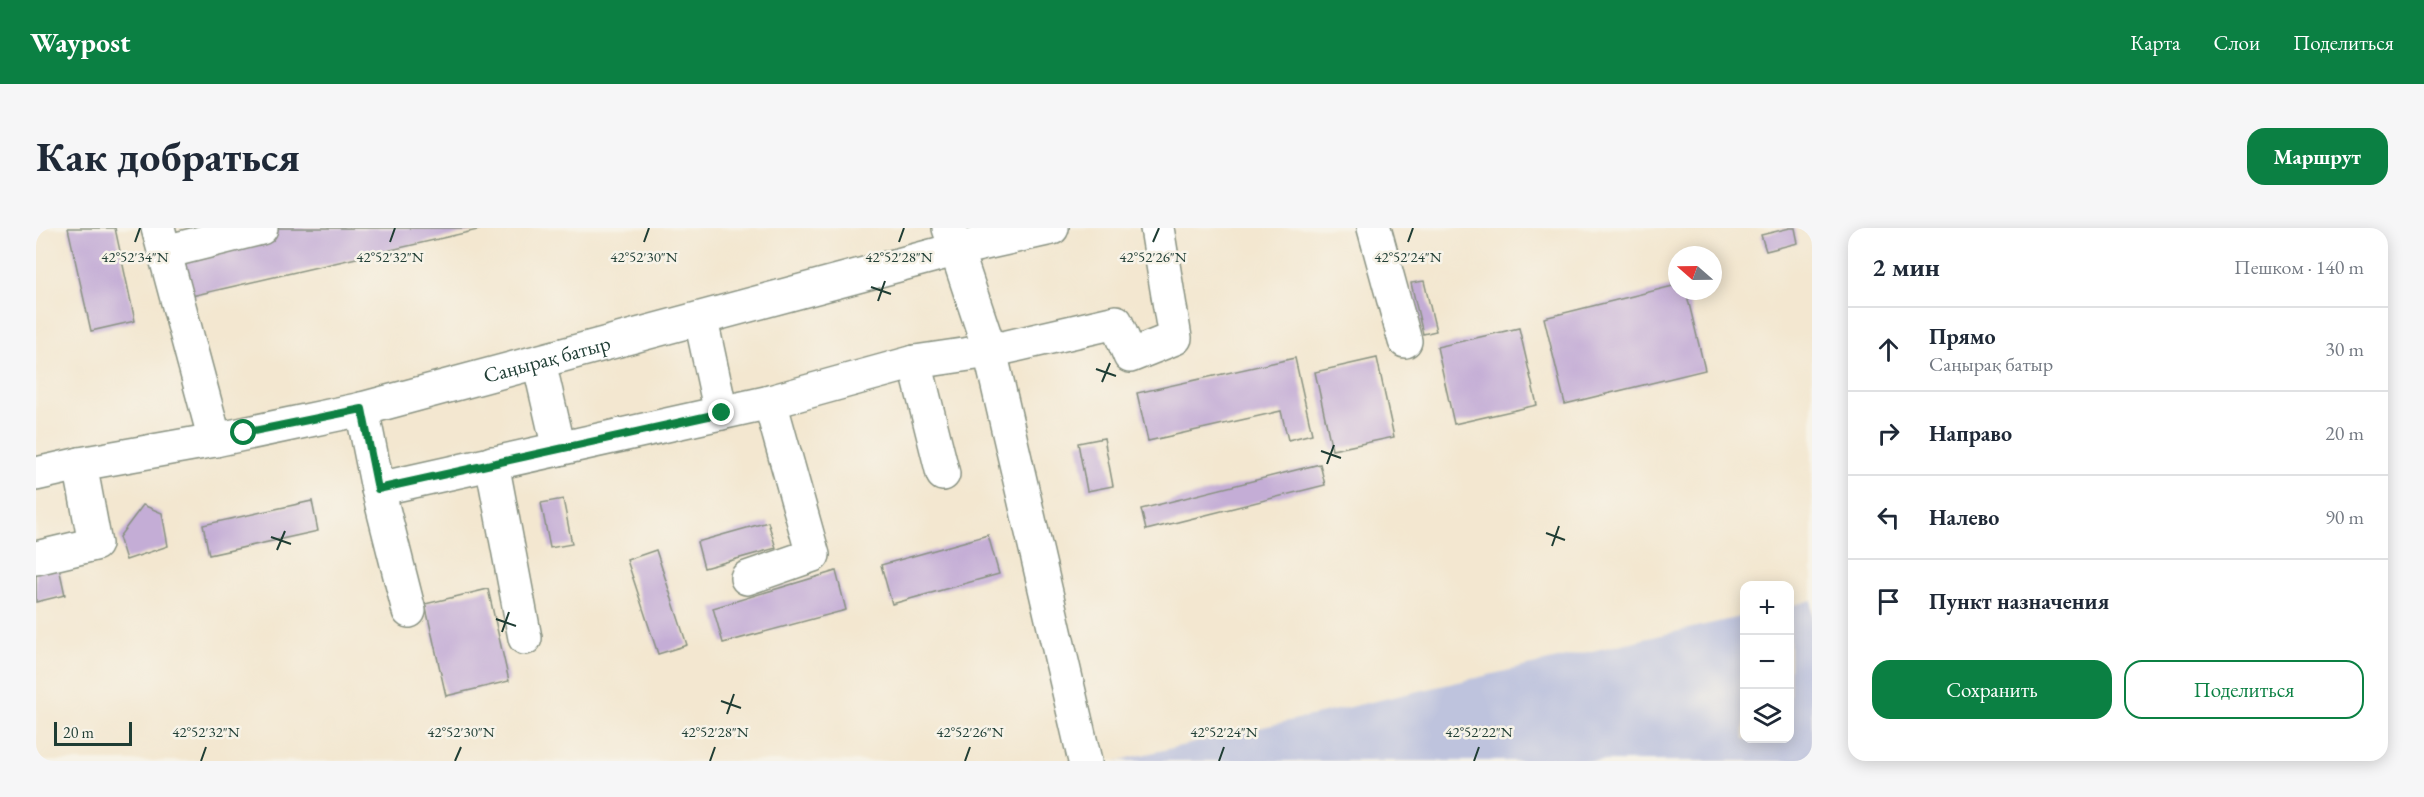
<!DOCTYPE html>
<html lang="ru">
<head>
<meta charset="utf-8">
<style>
  body { margin:0; font-family:"EB Garamond",serif; background:#f6f6f7; color:#1f2937 }
  .controls { position:absolute; right:18px; bottom:18px; display:grid; overflow:hidden; border-radius:12px; box-shadow:0 3px 15px #0003 }
  .controls button { width:54px; height:54px; display:grid; place-items:center; padding:0; border:0; border-bottom:2px solid #e0e1e3; background:#fff; color:#1f2937; font:30px sans-serif }
  .compass { position:absolute; left:1632px; top:18px; width:54px; height:54px; border-radius:50%; background:#fff; box-shadow:0 3px 15px #0003; rotate:290deg }
  .scale { position:absolute; left:18px; bottom:15px; width:78px; box-sizing:border-box; padding-left:6px; border:3px solid #1f3d34; border-top:0; font-size:16px; line-height:21px; white-space:nowrap; color:#1f3d34; -webkit-text-stroke:4px #f7f3e8; paint-order:stroke }
  .stop { position:absolute; width:18px; height:18px; margin:-14px; border:4px solid #0b8043; border-radius:50%; background:#fff }
  .stop.end { background:#0b8043; border-color:#fff; box-shadow:0 2px 6px #0008 }
  .list { margin:0; padding:0; list-style:none }
  h2 { display:flex; justify-content:space-between; align-items:center; height:78px; margin:0; padding:0 24px; font-size:26px }
  h2 small { font-size:20px; font-weight:400; color:#747a83 }
  .list li { display:grid; grid-template-columns:39px 1fr auto; gap:18px; align-items:center; box-sizing:border-box; height:84px; padding:0 24px; border-top:2px solid #e0e1e3 }
  .list b { display:block; font-size:22px; white-space:nowrap }
  .list p { margin:0; font-size:20px; white-space:nowrap; color:#747a83 }
  .list em { font-size:20px; font-style:normal; color:#747a83 }
  .actions { display:flex; gap:12px; padding:18px 24px }
  .actions a { flex:1; padding:14px 0; border:2px solid #0b8043; border-radius:18px; text-align:center; font-size:21px; color:#0b8043 }
  .actions .main { background:#0b8043; color:#fff }
  .icon { flex:none; width:33px; height:33px; fill:none; stroke:currentColor; stroke-width:2; stroke-linecap:round; stroke-linejoin:round }
  .map { position:relative; flex:none; width:1776px; height:533px; overflow:hidden; border-radius:18px }
  header { display:flex; align-items:center; gap:36px; box-sizing:border-box; height:84px; padding:0 30px; background:#0b8043; color:#fff }
  header strong { font-size:28px }
  nav { display:flex; gap:33px; margin-inline-start:auto; font-size:21px }
  .intro { display:flex; align-items:center; justify-content:space-between; box-sizing:border-box; height:144px; padding:0 36px }
  h1 { margin:0; font-size:42px }
  .button { padding:15px 27px; border-radius:18px; background:#0b8043; color:#fff; font-size:21px; font-weight:700 }
  main { display:flex; gap:36px; padding:0 36px }
  aside { flex:1; background:#fff; border-radius:18px; box-shadow:0 3px 15px #0003 }
  .map>svg:first-child { display:block }
  .industrial { fill:#bec3dd }
  .building { fill:#c4add6 }
  .lines { fill:none; stroke-linecap:round; stroke-linejoin:round }
  .minor-casing { stroke:#899282; stroke-width:36 }
  .minor { stroke:#fff; stroke-width:33 }
  .route { stroke:#0b8043; stroke-width:8 }
  .ticks { fill:none; stroke:#1f3d34; stroke-width:2 }
  .labels { text-anchor:middle; stroke-width:5; stroke-linejoin:round; paint-order:stroke }
  .street-label { font-size:21px; fill:#1f3d34; stroke:#f7f3e8 }
  .ticks-label { font-size:15px; text-anchor:middle; fill:#1f3d34; stroke:#f7f3e8; stroke-width:5; stroke-linejoin:round; paint-order:stroke }
</style>
</head>
<body>
<header>
<strong>Waypost</strong>
<nav><a>Карта</a><a>Слои</a><a>Поделиться</a></nav>
</header>
<div class="intro"><h1>Как добраться</h1><a class="button">Маршрут</a></div>
<main>
<div class="map">
<svg width="1776" height="533" viewBox="0 0 1776 533">
  <rect width="100%" height="100%" fill="#f7f3e8"/>
  <filter id="ink" filterUnits="userSpaceOnUse"><feTurbulence type="fractalNoise" baseFrequency=".0167" numOctaves="2"/><feDisplacementMap in="SourceGraphic" scale="12" xChannelSelector="R" yChannelSelector="G"/><feConvolveMatrix kernelMatrix="1 2 1 2 8 2 1 2 1" color-interpolation-filters="sRGB"/></filter>
  <filter id="wash" filterUnits="userSpaceOnUse"><feTurbulence type="fractalNoise" baseFrequency=".008" numOctaves="4" result="noise"/><feDisplacementMap in="SourceGraphic" scale="24" xChannelSelector="R" yChannelSelector="G"/><feGaussianBlur stdDeviation="1.35" result="paint"/><feColorMatrix in="noise" values="0 0 0 0 0 0 0 0 0 0 0 0 0 0 0 0 0 1.4 0 .05"/><feComposite in="paint" operator="in"/></filter>
  <g filter="url(#wash)">
    <rect width="100%" height="100%" fill="#f3e7d0"/>
    <path class="industrial" d="M1776,372V533H1080L1708,388V511H1754V378Z"/>
    <g id="blocks">
      <path class="building" d="M32,0H79L99,93L55,103Z
        M235,0H446V1L151,69L141,21Z
        M1754,0H1759L1762,15L1730,23L1725,7Z
        M1388,53L1400,103L1387,106L1375,55Z
        M1641,57V63H1650L1669,142L1529,176L1508,90Z
        M1483,100L1501,177L1418,196L1401,119Z
        M1259,130L1276,206L1252,212L1245,183L1112,213L1101,165Z
        M1341,130L1358,209L1296,222L1279,144Z
        M1068,210L1077,258L1051,263L1042,215Z
        M1284,236L1289,257L1110,302L1105,281Z
        M527,271L536,316L514,320L505,275Z
        M276,273L282,303L173,327L167,297Z
        M107,277L126,285L132,318L90,332L83,309Z
        M732,294L740,320L668,340L661,314Z
        M952,307L963,346L856,376L845,337Z
        M13,314L24,344L29,367L0,374V317Z
        M620,322L651,417L622,426L591,332Z
        M800,343L810,382L687,415L677,380Z
        M452,361L473,453L410,468L389,376Z"/>
    </g>
  </g>
  <g filter="url(#ink)">
    <use href="#blocks" fill-opacity="0" stroke="#899282" stroke-width="1.5"/>
    <g class="lines">
      <g class="minor-casing">
        <g id="minor">
          <path d="M122,0L179,212"/>
          <path d="M913,0L954,123L1049,533"/>
          <path d="M1338,0L1369,113"/>
          <path d="M141,21L225,0"/>
          <path d="M665,92L685,185"/>
          <path d="M503,134L523,221"/>
          <path d="M879,134L907,246"/>
          <path d="M326,181L342,261L734,174L879,134L954,123L1080,94L1094,128L1139,110L1121,0"/>
          <path d="M456,235L489,410"/>
          <path id="s1" d="M0,246L44,236L179,212L326,181L918,22L1016,0"/>
          <path d="M342,261L373,383"/>
          <path d="M0,330L59,316L44,236"/>
          <path d="M711,350L777,327L734,174"/>
        </g>
      </g>
      <use href="#minor" class="minor"/>
    </g>
  </g>
  <g class="lines" filter="url(#ink)">
    <path class="route" d="M208,205L326,181L342,261L686,185"/>
  </g>
  <path class="ticks" d="M99,14L104,0M354,14L359,0M608,14L613,0M863,14L868,0M1117,14L1123,0M1372,14L1377,0M835,59L855,66M842,73L849,53M1060,141L1080,148M1066,154L1074,135M1285,223L1305,230M1291,236L1298,217M1510,305L1529,312M235,309L255,316M1516,318L1523,298M241,322L249,303M460,391L480,398M466,404L473,384M685,473L705,480M691,486L698,466M165,533L170,519M419,533L425,519M674,533L679,519M929,533L934,519M1183,533L1188,519M1438,533L1443,519"/>
  <g class="labels">
    <g class="street-label">
      <text dy="7" stroke="none"><textPath href="#s1" startOffset="524">Саңырақ батыр</textPath></text>
    </g>
  </g>
  <g class="ticks-label">
    <text x="99" y="34">42°52'34"N</text>
    <text x="354" y="34">42°52'32"N</text>
    <text x="608" y="34">42°52'30"N</text>
    <text x="863" y="34">42°52'28"N</text>
    <text x="1117" y="34">42°52'26"N</text>
    <text x="1372" y="34">42°52'24"N</text>
    <text x="170" y="509">42°52'32"N</text>
    <text x="425" y="509">42°52'30"N</text>
    <text x="679" y="509">42°52'28"N</text>
    <text x="934" y="509">42°52'26"N</text>
    <text x="1188" y="509">42°52'24"N</text>
    <text x="1443" y="509">42°52'22"N</text>
  </g>
</svg>
<div class="controls">
<button>+</button>
<button>−</button>
<button><svg class="icon" aria-label="layers" viewBox="0 0 24 24"><path d="M12 4l9 5-9 5-9-5zM3 14l9 5 9-5"/></svg></button>
</div>
<svg class="compass" viewBox="-18 -18 36 36"><path d="M0-13l5 13h-10z" fill="#e53935"/><path d="M0 13l5-13h-10z" fill="#747a83"/></svg>
<div class="scale">20 m</div>
<div class="stop" style="left:208px;top:205px"></div>
<div class="stop end" style="left:686px;top:185px"></div>
</div>
<aside>
<h2>2 мин<small>Пешком · 140 m</small></h2>
<ul class="list">
<li><svg class="icon" aria-label="ahead" viewBox="0 0 24 24"><path d="M12 20V5M6 11l6-6 6 6"/></svg><div><b>Прямо</b><p>Саңырақ батыр</p></div><em>30 m</em></li>
<li><svg class="icon" aria-label="right" viewBox="0 0 24 24"><path d="M7 20v-9h11M14 6l5 5-5 5"/></svg><div><b>Направо</b></div><em>20 m</em></li>
<li><svg class="icon" aria-label="left" viewBox="0 0 24 24"><path d="M17 20v-9H6M10 6l-5 5 5 5"/></svg><div><b>Налево</b></div><em>90 m</em></li>
<li><svg class="icon" aria-label="arrive" viewBox="0 0 24 24"><path d="M6 21V4h12l-3 4 3 4H6"/></svg><div><b>Пункт назначения</b></div></li>
</ul>
<div class="actions"><a class="main">Сохранить</a><a>Поделиться</a></div>
</aside>
</main>
</body>
</html>
